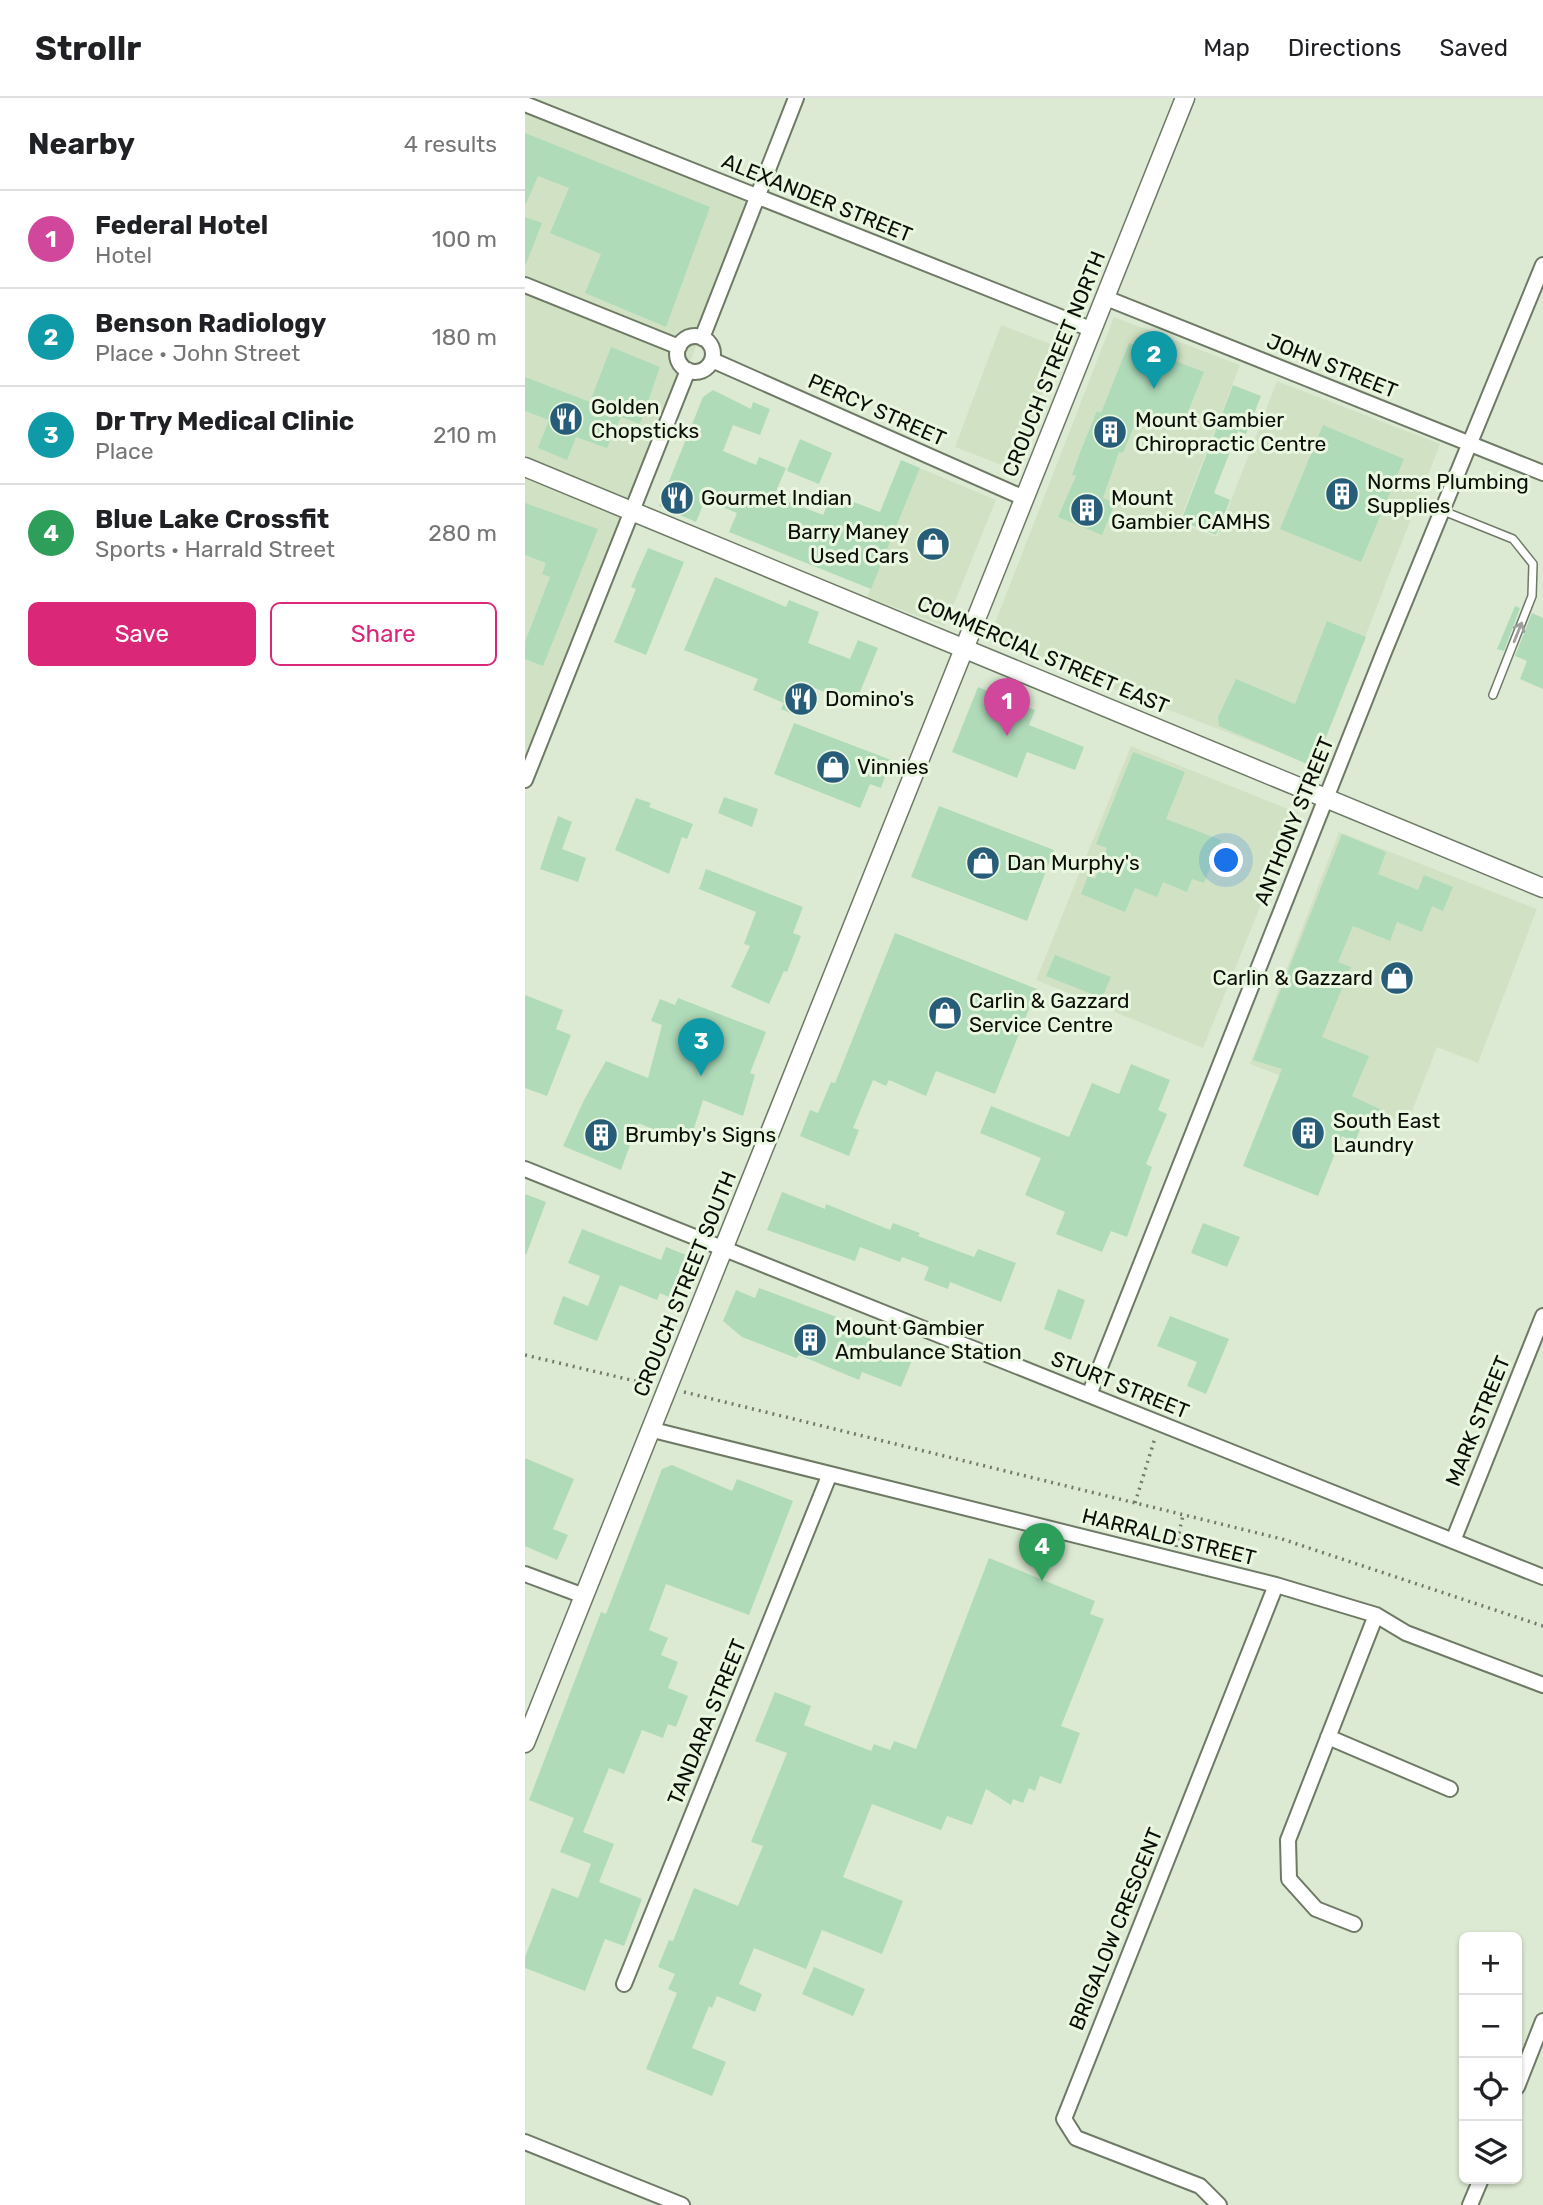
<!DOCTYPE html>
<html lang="en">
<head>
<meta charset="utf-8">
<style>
  body { margin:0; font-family:Rubik,sans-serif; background:#f6f6f6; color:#202124 }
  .controls { position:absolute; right:21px; bottom:21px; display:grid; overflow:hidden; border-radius:10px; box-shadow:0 2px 5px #0004 }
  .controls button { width:63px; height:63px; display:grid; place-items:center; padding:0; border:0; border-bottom:2px solid #e0e0e0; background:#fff; color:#202124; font:35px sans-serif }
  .you { position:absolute; left:702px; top:763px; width:24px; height:24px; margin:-18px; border:5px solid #fff; border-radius:50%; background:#1a73e8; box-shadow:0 0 0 10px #1a73e833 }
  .badge { display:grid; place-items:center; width:46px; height:46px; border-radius:50%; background:#db2777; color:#fff; font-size:23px; font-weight:700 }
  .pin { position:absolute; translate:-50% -58px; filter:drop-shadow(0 2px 4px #0008) }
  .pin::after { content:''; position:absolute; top:37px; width:24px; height:21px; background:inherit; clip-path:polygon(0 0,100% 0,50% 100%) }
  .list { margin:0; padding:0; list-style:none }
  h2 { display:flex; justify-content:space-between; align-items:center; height:91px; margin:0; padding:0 28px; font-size:30px }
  h2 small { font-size:23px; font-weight:400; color:#757577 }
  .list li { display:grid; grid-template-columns:46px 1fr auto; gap:21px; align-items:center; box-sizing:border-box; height:98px; padding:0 28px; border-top:2px solid #e0e0e0 }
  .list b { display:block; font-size:26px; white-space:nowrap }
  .list p { margin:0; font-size:23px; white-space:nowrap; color:#757577 }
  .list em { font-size:23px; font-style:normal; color:#757577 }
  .actions { display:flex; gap:14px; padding:21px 28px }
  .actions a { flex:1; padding:16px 0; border:2px solid #db2777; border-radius:10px; text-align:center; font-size:24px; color:#db2777 }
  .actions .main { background:#db2777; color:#fff }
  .icon { flex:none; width:38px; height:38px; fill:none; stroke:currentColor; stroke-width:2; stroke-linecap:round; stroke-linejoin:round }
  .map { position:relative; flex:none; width:1018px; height:2107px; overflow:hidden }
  header { display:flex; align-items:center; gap:42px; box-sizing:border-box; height:98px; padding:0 35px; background:#fff; border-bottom:2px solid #e0e0e0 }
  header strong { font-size:33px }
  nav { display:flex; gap:38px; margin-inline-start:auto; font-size:24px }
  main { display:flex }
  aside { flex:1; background:#fff }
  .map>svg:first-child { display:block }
  .built { fill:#d1e2c4 }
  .building { fill:#afdbb9 }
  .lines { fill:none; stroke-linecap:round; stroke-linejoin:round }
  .service-casing { stroke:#6e7a65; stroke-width:10 }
  .minor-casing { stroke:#6e7a65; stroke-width:18 }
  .tertiary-casing { stroke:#6e7a65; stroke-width:21 }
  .path { stroke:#717a6b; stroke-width:3.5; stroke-dasharray:2 5; stroke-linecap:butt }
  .service { stroke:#fff; stroke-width:7 }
  .minor { stroke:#fff; stroke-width:14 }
  .tertiary { stroke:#fff; stroke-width:18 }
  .oneway { stroke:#9d9f9c }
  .labels { text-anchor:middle; stroke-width:6; stroke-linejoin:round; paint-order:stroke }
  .street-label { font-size:21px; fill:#0a0e07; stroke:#eaf7e0 }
  .poi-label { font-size:21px; fill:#0a0e07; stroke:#eaf7e0; text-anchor:start }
</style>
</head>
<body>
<header>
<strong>Strollr</strong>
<nav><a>Map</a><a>Directions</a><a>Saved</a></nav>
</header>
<main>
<aside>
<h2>Nearby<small>4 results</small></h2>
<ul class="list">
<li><span class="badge" style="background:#d1479c">1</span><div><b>Federal Hotel</b><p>Hotel</p></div><em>100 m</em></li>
<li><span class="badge" style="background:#0f9aa8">2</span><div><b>Benson Radiology</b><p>Place · John Street</p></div><em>180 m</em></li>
<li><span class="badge" style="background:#0f9aa8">3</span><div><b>Dr Try Medical Clinic</b><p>Place</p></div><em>210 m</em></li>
<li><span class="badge" style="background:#2e9e5b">4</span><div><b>Blue Lake Crossfit</b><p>Sports · Harrald Street</p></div><em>280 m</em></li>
</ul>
<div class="actions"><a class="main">Save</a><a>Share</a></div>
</aside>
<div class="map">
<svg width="1018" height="2107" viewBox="0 0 1018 2107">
  <rect width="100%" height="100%" fill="#ddead3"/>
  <path class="built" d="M0,6L230,99L0,682Z
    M589,219L715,267L654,425L692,439L752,283L915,346L790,668L463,543Z
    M476,227L536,250L487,371L430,349Z
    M395,370L471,402L420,528L342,499Z
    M606,648L773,715L678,950L511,882Z
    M814,734L1012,811L953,965L912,949L882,1026L725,966Z"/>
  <path class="building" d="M0,35L185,109L141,229L60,195L76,156L25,135L44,90L13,78L0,108Z
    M0,119L17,125L1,166H0Z
    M604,245L679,274L660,321L648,316L641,332L612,321L598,355L594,354L578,400L590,405L577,437L533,419L551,378L547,377L556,352L572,313L576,315Z
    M86,249L135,269L115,326L96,319L82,350L51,339L42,362L13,350L24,322L0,313V279L65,304Z
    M708,287L736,298L721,336L713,333L689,395L705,402L691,437L656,423Z
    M188,292L226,311L228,304L245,311L235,337L208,327L198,353L231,367L234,359L261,370L249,398L298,417L307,396L355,414L376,362L395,370L346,491L204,434L212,415L180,402L171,424L134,408L178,299Z
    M798,327L879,361L836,464L755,431Z
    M275,341L307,355L294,386L262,373Z
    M0,405L73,431L18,568L0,561V544L25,479L17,476L21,465L0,457Z
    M123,450L159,464L121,557L89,544L111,491L106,489Z
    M190,479L261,509L264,502L294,514L283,545L325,561L333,542L353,550L330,606L287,589L275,619L256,611L259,605L228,592L233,581L159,552Z
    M990,508L995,510L979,553L972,551Z
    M1007,515L1018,520V591L995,581L1002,563L990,558Z
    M802,523L841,539L789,669L694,628L693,619L711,581L770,606Z
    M453,589L510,612L504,627L559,649L550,672L502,654L492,680L427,654Z
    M269,625L366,662L356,690L345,686L335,710L249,676Z
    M608,654L660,674L641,721L696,742L679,785L667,781L662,794L638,784L632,799L610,790L600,814L556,796L563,778L570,781L582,750L571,746Z
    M199,699L233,711L227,729L193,715Z
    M111,700L126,705L124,709L168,726L162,741L157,739L144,776L90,752Z
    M414,708L529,752L502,823L386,779Z
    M33,718L47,724L37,751L61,760L53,784L15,771Z
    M817,736L861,754L853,776L893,792L899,777L928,789L918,813L907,808L897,834L872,824L865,843L828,828L813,864L826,869L797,939L844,958L827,998L861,1014L855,1031L838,1024L830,1044L817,1038L793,1098L718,1068L757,971L728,962Z
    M181,771L278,809L268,835L276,838L262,874L259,873L244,906L206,889L225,848L219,846L231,814L174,791Z
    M370,835L512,891L470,996L411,973L401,998L364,982L361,988L348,982L328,1030L334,1032L324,1058L275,1038L285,1012L293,1015L306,984L310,985Z
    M530,857L586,879L577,900L521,878Z
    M0,897L38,912L31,931L46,937L22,998L0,990Z
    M153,900L241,934L225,975L230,977L218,1018L178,1002L164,1046L113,1025L96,1072L38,1048L59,1002L81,963L123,980L137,927L126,923L135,901L150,907Z
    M606,966L645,982L633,1012L642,1016L621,1066L627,1069L602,1139L586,1133L577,1154L531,1136L540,1114L500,1097L516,1060L455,1035L466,1008L544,1039L567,985L594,996Z
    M257,1094L300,1111L301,1106L365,1132L368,1125L395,1135L393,1138L449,1159L453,1151L491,1165L476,1204L425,1184L423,1191L399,1182L404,1169L377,1159L375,1164L335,1149L330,1163L242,1132Z
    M0,1096L21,1104L1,1157H0Z
    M678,1125L715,1139L702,1169L666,1155Z
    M57,1131L136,1162L141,1149L161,1157L144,1199L135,1195L132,1202L95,1187L72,1243L28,1226L38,1198L63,1208L75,1178L43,1165Z
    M234,1190L349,1233L344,1245L387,1262L376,1289L337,1274L334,1282L274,1257L271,1260L217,1239L198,1223L211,1192L230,1200Z
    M533,1191L560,1202L546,1242L519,1231Z
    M645,1218L704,1241L681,1296L662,1288L672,1264L632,1248Z
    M0,1360L49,1381L28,1431L43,1437L32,1462L0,1448Z
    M147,1367L207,1393L212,1381L268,1403L224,1517L141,1486L124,1532L143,1540L136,1557L153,1564L143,1590L163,1598L151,1629L143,1626L138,1640L117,1632L99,1676L84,1670L58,1734L89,1746L74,1784L117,1801L99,1848L80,1841L60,1893L0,1870V1859L27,1790L53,1800L66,1766L35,1754L49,1720L4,1702L76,1514L81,1516L137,1371Z
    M464,1460L570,1503L565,1516L579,1521L536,1628L555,1635L536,1686L515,1678L510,1693L504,1690L498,1705L488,1701L486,1707L461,1691L447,1727L422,1718L416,1732L347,1706L318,1779L378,1803L357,1856L297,1832L281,1871L229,1850L214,1886L237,1896L230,1914L192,1898L187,1910L184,1908L167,1950L201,1964L187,1998L121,1971L152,1895L143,1891L150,1876L133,1869L144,1842L148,1843L169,1790L213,1808L238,1748L226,1744L262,1655L230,1643L250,1594L286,1608L279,1627L346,1653L349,1646L365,1652L369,1643L391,1651Z
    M289,1869L340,1891L328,1918L277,1896Z"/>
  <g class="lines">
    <g class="service-casing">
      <path id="service" d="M916,412L988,441L1008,466L1007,498L968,597"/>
    </g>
    <g class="minor-casing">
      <path id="minor" d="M0,6L568,232
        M0,187L154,249
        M581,200L1018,375
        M152 256a18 18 0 1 1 36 0a18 18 0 1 1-36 0Z
        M177,240L271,0
        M187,262L499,400
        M0,682L163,272
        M0,1071L1018,1479
        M564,1297L859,554L1018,167
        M128,1332L751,1487L851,1517L881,1535L1018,1587
        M928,1443L1018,1218
        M0,1476L59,1498
        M803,1639L925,1691
        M829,1826L791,1811L764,1781L763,1742L851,1517
        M99,1886L304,1378
        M992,1989L1018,1923
        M0,2044L157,2107
        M694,2107L675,2088L551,2040L539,2021L751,1487
        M945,2107L956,2081"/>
    </g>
    <g class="tertiary-casing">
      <path id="tertiary" d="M0,369L1018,790
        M0,1645L660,0"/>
    </g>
    <path class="path" d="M0,1257L127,1287
      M159,1294L757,1441L1018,1528
      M610,1405L630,1340
      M651,1449L658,1417"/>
    <use href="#service" class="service"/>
    <use href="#minor" class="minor"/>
    <use href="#tertiary" class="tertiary"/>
  </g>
  <defs><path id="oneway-shaft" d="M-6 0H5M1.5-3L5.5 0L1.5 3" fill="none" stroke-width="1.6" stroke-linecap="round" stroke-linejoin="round" transform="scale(1.75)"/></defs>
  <use class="oneway" href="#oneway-shaft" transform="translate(993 534) rotate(-68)"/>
  <defs>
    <g id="restaurant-disc" transform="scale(1.75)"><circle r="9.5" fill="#275d79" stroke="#eaf7e0"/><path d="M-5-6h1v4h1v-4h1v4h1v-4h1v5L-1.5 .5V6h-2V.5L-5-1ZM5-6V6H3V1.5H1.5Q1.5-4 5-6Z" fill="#fff"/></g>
    <g id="building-disc" transform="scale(1.75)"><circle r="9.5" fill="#275d79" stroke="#eaf7e0"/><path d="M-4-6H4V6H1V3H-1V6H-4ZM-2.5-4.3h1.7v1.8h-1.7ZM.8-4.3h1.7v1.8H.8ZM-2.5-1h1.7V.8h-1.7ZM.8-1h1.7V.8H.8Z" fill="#fff"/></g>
    <g id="shop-disc" transform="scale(1.75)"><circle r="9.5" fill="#275d79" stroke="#eaf7e0"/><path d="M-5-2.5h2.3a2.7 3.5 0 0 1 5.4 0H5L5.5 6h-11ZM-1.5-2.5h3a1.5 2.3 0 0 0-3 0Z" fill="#fff"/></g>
  </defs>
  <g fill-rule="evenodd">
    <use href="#restaurant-disc" x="41" y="321"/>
    <use href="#building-disc" x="585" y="334"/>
    <use href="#building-disc" x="817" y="396"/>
    <use href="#restaurant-disc" x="152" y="400"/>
    <use href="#building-disc" x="562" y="412"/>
    <use href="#shop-disc" x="408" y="446"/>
    <use href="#restaurant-disc" x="276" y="601"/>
    <use href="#shop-disc" x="308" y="669"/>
    <use href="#shop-disc" x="458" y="765"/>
    <use href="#shop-disc" x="872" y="880"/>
    <use href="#shop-disc" x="420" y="915"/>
    <use href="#building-disc" x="783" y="1035"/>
    <use href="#building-disc" x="76" y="1037"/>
    <use href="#building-disc" x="285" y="1242"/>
  </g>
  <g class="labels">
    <g class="street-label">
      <text transform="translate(292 100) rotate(22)" y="7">ALEXANDER STREET</text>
      <text transform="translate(529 266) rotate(-68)" y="7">CROUCH STREET NORTH</text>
      <text transform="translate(807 268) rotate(22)" y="7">JOHN STREET</text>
      <text transform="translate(352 312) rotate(24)" y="7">PERCY STREET</text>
      <text transform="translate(518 557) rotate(23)" y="7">COMMERCIAL STREET EAST</text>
      <text transform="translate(769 723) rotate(-68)" y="7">ANTHONY STREET</text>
      <text transform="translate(160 1186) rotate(-68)" y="7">CROUCH STREET SOUTH</text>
      <text transform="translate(595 1287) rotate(22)" y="7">STURT STREET</text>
      <text transform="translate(953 1323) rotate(-68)" y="7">MARK STREET</text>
      <text transform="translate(644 1439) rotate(14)" y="7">HARRALD STREET</text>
      <text transform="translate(182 1624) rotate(-68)" y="7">TANDARA STREET</text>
      <text transform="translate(591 1831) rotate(-68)" y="7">BRIGALOW CRESCENT</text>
    </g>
    <g class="poi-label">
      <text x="66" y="316">Golden<tspan x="66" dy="24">Chopsticks</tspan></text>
      <text x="610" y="329">Mount Gambier<tspan x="610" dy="24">Chiropractic Centre</tspan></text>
      <text x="842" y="391">Norms Plumbing<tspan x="842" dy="24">Supplies</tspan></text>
      <text x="176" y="407">Gourmet Indian</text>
      <text x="586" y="407">Mount<tspan x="586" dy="24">Gambier CAMHS</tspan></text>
      <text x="384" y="441" text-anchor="end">Barry Maney<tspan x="384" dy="24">Used Cars</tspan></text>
      <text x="300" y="608">Domino's</text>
      <text x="332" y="676">Vinnies</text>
      <text x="482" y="772">Dan Murphy's</text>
      <text x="848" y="887" text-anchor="end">Carlin &amp; Gazzard</text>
      <text x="444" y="910">Carlin &amp; Gazzard<tspan x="444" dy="24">Service Centre</tspan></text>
      <text x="808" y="1030">South East<tspan x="808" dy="24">Laundry</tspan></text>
      <text x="100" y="1044">Brumby's Signs</text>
      <text x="310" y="1237">Mount Gambier<tspan x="310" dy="24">Ambulance Station</tspan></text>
    </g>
  </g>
</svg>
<div class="controls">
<button>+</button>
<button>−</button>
<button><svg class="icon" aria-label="locate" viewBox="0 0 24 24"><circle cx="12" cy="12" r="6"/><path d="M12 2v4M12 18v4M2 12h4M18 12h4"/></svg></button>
<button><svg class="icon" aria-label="layers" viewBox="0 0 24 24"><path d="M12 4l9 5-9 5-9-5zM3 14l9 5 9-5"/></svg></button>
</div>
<div class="you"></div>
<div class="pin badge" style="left:482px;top:638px;background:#d1479c">1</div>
<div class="pin badge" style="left:629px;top:291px;background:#0f9aa8">2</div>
<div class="pin badge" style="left:176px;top:978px;background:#0f9aa8">3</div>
<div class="pin badge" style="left:517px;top:1483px;background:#2e9e5b">4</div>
</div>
</main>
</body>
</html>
